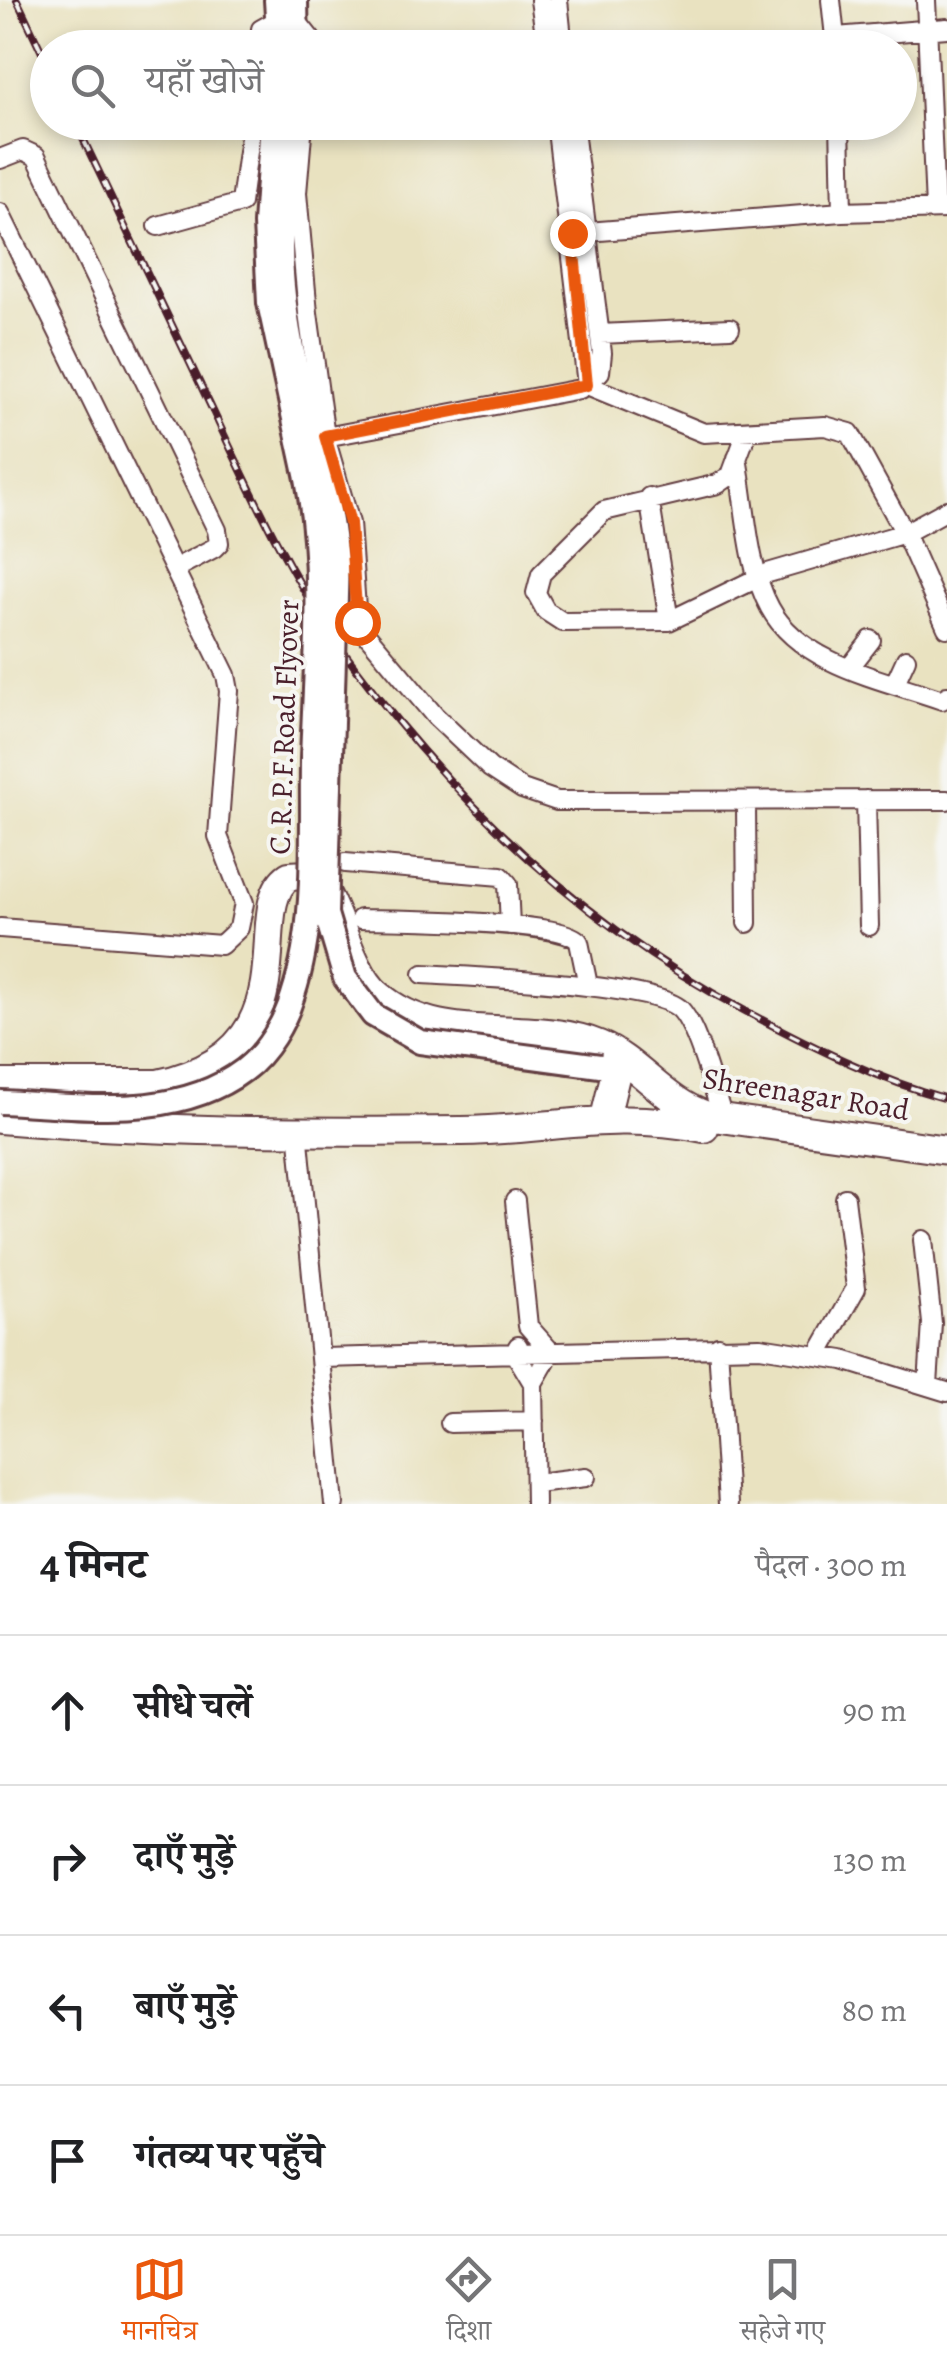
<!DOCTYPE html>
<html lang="hi">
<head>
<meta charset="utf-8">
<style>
  body { margin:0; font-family:Alegreya,"Noto Serif Devanagari",serif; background:#f6f6f6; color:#202124 }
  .stop { position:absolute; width:30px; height:30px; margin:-22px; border:8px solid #ea580c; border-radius:50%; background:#fff }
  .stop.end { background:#ea580c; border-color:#fff; box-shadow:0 2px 10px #0008 }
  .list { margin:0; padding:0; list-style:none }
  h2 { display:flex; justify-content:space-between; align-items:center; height:130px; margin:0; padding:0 40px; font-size:42px }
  h2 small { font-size:32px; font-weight:400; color:#757577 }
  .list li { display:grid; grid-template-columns:65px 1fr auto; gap:30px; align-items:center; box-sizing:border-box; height:150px; padding:0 40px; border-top:2px solid #e0e0e0 }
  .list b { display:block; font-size:38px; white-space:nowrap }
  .list em { font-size:32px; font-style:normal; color:#757577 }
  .icon { flex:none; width:55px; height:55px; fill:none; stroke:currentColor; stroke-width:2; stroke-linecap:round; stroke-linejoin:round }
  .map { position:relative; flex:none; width:947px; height:1504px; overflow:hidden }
  .search { position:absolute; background:#fff; box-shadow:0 5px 15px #0003; left:30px; right:30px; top:30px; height:110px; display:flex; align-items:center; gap:25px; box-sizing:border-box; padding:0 35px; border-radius:55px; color:#757577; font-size:38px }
  .sheet { height:730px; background:#fff }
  nav { display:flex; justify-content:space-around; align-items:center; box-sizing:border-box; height:140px; border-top:2px solid #e0e0e0; background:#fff; font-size:28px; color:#757577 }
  nav a { display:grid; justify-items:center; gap:5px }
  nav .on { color:#ea580c }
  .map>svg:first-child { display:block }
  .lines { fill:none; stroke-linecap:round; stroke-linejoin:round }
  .minor-casing { stroke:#623c41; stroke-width:22 }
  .major-casing { stroke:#623c41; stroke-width:28 }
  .highway-casing { stroke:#623c41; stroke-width:32 }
  .minor { stroke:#fff; stroke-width:18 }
  .major { stroke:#fff; stroke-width:22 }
  .highway { stroke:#fff; stroke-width:28 }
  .rail-casing { stroke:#4a1f2b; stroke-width:8 }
  .rail { stroke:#f6f6f2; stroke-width:4; stroke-dasharray:11; stroke-linecap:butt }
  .major-bridge-casing { stroke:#623c41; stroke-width:28; stroke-linecap:butt }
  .major-bridge { stroke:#fff; stroke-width:22 }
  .route { stroke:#ea580c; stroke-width:12 }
  .labels { text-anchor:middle; stroke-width:8; stroke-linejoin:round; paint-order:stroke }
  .street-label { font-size:30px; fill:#4a1f2b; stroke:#f6f6f2 }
</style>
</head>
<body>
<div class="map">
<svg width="947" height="1504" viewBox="0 0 947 1504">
  <rect width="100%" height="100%" fill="#f6f6f2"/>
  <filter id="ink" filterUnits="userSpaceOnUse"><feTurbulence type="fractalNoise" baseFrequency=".01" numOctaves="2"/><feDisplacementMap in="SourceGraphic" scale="20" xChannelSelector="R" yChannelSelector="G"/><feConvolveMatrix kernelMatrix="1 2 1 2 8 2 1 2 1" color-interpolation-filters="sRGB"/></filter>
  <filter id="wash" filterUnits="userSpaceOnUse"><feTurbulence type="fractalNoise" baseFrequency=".0048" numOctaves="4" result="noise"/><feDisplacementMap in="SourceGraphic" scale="40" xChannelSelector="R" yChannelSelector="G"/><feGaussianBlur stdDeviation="2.25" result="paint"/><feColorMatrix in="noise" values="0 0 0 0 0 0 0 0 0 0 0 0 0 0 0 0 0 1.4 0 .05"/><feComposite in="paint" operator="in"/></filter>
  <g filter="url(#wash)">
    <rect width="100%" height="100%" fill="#e9e2c0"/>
  </g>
  <g filter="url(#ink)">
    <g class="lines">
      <g class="minor-casing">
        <path id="minor" d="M540,0L547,48
          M558,0L563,48
          M831,0L836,47
          M926,0L935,209
          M836,37L947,28
          M259,48L261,29L279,19L299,24L311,39L310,48
          M303,122L297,193L308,313L325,437L350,523L357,623L435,716L490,768L522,789L557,801L947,800
          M556,122L587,385
          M0,159L23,150L36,156L217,530L219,543L214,548L176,568
          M842,212L946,209
          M0,213L226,675L229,691L218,836L244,903L239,928L221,945L0,928
          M158,226L241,203L252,122
          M587,232L842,212L840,122
          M600,334L730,328
          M587,385L704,433L825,426L850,433L905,533L947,510
          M747,432L731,475L718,484L604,511L541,574L536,593L546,611L563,622L669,621L768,573L905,533L947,628
          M325,437L580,389L600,372L602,353L573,122
          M737,458C746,505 747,566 770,608C801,665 886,680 942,700L947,696
          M649,497L669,621
          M850,667L871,640
          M895,683L906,659
          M866,800L869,926
          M746,804L747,923
          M345,863L501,876L508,884L510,925
          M360,919C394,920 565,920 579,942L588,985
          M423,974C467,977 653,983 680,1009C699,1029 714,1095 725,1123
          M298,1130L334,1504
          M515,1201L528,1326L551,1352L533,1383
          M923,1240L932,1323L928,1385
          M518,1346L515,1353L533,1383L535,1504
          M718,1346L728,1504
          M818,1355L856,1288L845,1198
          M322,1358L760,1347L843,1360L947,1392
          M450,1423L534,1421
          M536,1483L586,1477"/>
      </g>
      <g class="major-casing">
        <path id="major" d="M276,0L279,48
          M296,0L297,48
          M272,122L265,224L269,303L307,479
          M292,122C289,163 282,205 281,246C281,321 303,402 324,473"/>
      </g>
      <g class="highway-casing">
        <path id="highway" d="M0,1084H158C319,1050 240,909 289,876L307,875C335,882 344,966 378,995C441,1050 528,1016 599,1045C639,1062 663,1102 707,1116L947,1150
          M605,1118L616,1072
          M0,1119C153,1132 309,1133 462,1131C550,1130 612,1110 704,1128"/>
      </g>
      <use href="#minor" class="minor"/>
      <use href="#major" class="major"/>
      <use href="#highway" class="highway"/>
      <g class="rail-casing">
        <path id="rail" d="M17,0L48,65
          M75,122C121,218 166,313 212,409C253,496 295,588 354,666C461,808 589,929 747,1012C811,1046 876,1079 947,1099"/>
      </g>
      <use href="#rail" class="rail"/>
      <g class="major-bridge-casing">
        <path id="major-bridge" d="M324,473L337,563L326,914L345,978L373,1015L420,1042L600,1066
          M0,1102C80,1105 175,1122 244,1070C267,1053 285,1022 293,995C317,923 311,835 312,760C315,666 325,573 307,479"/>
      </g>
      <use href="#major-bridge" class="major-bridge"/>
    </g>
  </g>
  <g class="lines" filter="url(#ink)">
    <path class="route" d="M357,622L350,523L325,436L587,385L572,233"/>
  </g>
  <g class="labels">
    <g class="street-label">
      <text transform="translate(284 727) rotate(-88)" y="10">C.R.P.F.Road Flyover</text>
      <text transform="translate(806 1094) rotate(9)" y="10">Shreenagar Road</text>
    </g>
  </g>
</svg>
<div class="stop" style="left:357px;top:622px"></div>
<div class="stop end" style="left:572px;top:233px"></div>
<div class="search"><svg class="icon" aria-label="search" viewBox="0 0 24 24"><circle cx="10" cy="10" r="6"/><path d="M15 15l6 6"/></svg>यहाँ खोजें</div>
</div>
<section class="sheet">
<h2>4 मिनट<small>पैदल · 300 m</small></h2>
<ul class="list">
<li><svg class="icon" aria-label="ahead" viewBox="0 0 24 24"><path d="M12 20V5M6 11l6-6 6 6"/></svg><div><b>सीधे चलें</b></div><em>90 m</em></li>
<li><svg class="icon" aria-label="right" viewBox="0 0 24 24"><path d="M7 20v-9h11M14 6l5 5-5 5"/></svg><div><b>दाएँ मुड़ें</b></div><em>130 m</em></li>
<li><svg class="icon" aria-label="left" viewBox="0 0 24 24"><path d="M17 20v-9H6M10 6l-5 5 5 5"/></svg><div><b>बाएँ मुड़ें</b></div><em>80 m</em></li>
<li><svg class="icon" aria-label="arrive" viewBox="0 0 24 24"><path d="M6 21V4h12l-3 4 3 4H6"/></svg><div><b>गंतव्य पर पहुँचे</b></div></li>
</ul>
</section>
<nav>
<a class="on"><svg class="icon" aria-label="map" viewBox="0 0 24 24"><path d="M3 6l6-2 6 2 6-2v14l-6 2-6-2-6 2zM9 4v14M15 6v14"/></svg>मानचित्र</a>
<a><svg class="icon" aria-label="directions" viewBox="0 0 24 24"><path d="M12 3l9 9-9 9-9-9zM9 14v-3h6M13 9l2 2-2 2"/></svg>दिशा</a>
<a><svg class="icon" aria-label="saved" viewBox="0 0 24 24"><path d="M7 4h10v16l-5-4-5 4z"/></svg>सहेजे गए</a>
</nav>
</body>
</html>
